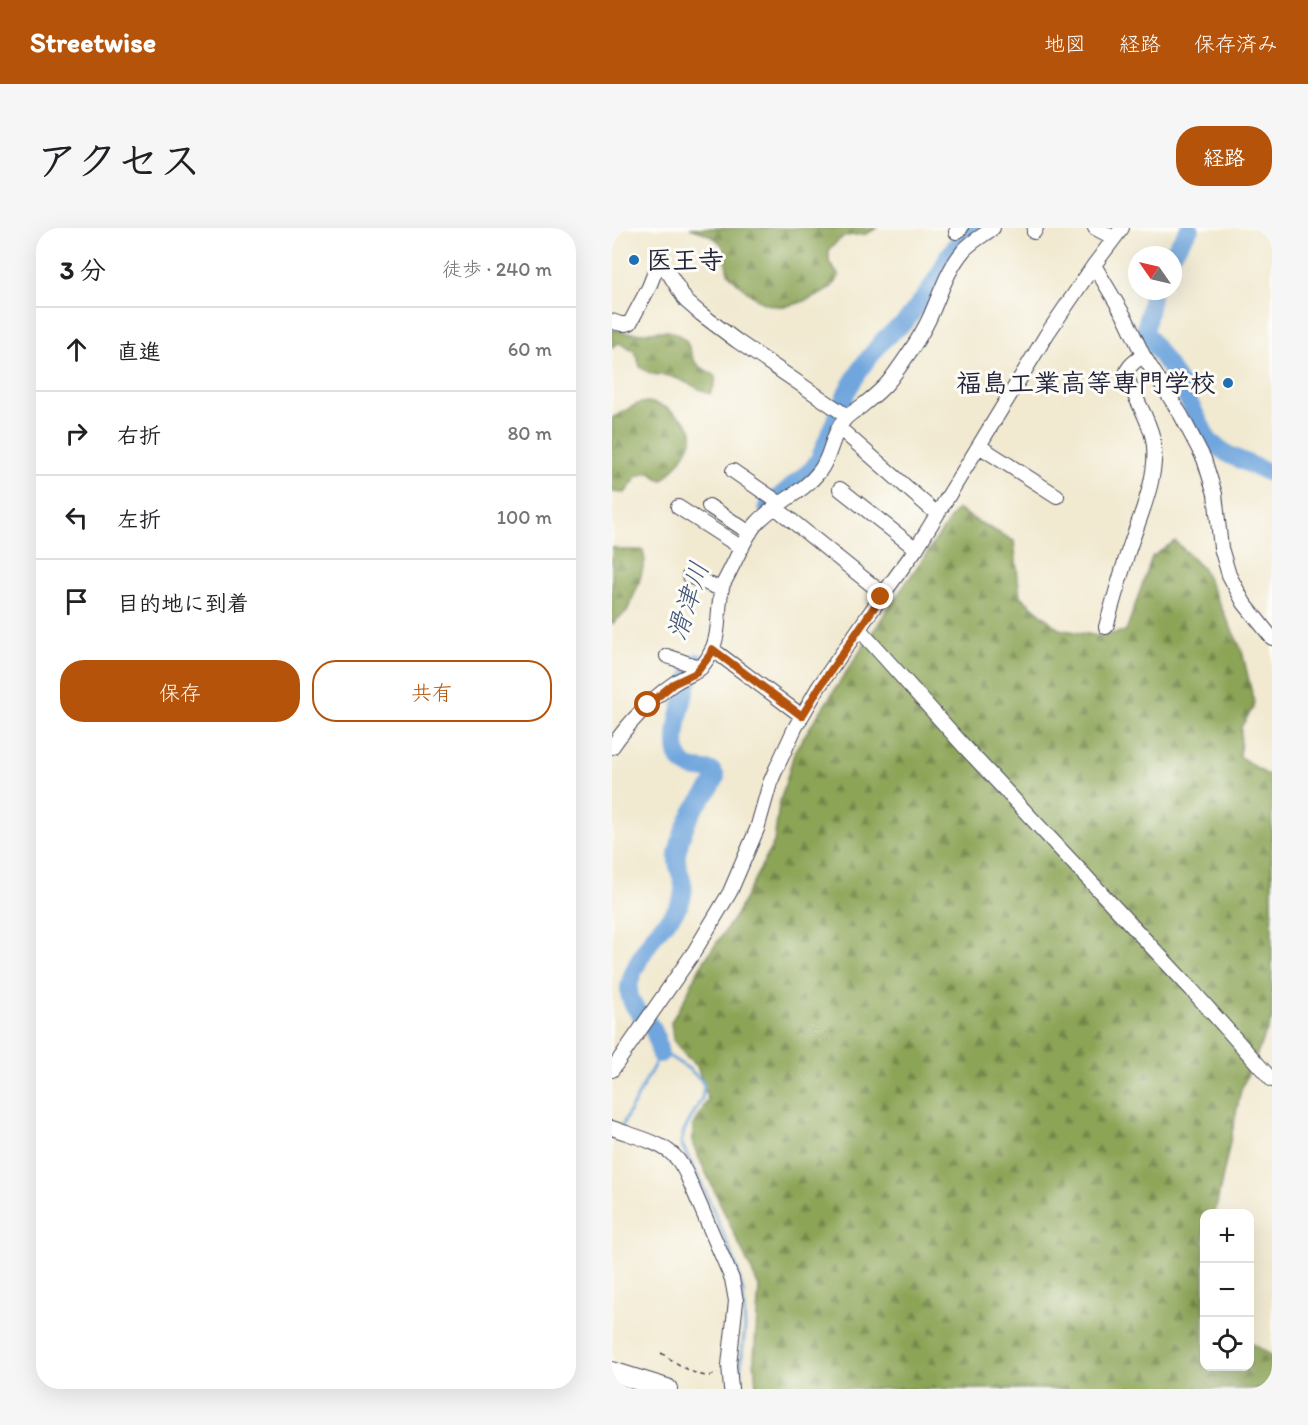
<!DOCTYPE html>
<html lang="ja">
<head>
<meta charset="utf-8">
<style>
  body { margin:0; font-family:Itim,"Klee One",sans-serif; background:#f6f6f6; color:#202124 }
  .controls { position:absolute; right:18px; bottom:18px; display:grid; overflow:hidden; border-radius:12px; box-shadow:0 6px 24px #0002 }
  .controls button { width:54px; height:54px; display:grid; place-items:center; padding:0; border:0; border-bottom:2px solid #e0e0e0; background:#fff; color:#202124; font:30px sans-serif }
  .compass { position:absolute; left:516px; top:18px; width:54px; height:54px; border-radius:50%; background:#fff; box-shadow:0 6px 24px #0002; rotate:304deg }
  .stop { position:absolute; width:18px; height:18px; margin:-14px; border:4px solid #b45309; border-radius:50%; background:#fff }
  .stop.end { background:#b45309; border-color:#fff; box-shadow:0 2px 6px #0008 }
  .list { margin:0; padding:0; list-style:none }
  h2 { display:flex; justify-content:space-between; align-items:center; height:78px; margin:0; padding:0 24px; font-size:26px }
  h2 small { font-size:20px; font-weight:400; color:#757577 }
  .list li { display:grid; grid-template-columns:39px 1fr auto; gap:18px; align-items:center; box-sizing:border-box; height:84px; padding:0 24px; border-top:2px solid #e0e0e0 }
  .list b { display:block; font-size:22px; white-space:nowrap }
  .list em { font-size:20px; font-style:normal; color:#757577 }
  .actions { display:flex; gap:12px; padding:18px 24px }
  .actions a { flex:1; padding:14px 0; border:2px solid #b45309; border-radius:24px; text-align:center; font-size:21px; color:#b45309 }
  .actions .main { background:#b45309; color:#fff }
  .icon { flex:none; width:33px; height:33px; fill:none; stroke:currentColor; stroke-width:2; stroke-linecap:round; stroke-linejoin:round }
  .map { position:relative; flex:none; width:660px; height:1161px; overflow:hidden; border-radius:24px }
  header { display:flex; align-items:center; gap:36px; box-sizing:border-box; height:84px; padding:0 30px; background:#b45309; color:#fff }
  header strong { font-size:28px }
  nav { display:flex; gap:33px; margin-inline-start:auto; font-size:21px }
  .intro { display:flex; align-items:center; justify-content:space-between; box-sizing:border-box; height:144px; padding:0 36px }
  h1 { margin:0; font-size:42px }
  .button { padding:15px 27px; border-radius:24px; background:#b45309; color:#fff; font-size:21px; font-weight:700 }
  main { display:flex; gap:36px; padding:0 36px }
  aside { flex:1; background:#fff; border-radius:24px; box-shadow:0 6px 24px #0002 }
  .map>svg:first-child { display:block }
  .forest { fill:url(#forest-firs); stroke:#576348; stroke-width:1.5 }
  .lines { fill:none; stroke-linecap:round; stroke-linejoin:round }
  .stream { stroke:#6fa6dd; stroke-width:3 }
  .river { stroke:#6fa6dd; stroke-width:18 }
  .minor-casing { stroke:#414051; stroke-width:16 }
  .highway-casing { stroke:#414051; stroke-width:22 }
  .path { stroke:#414051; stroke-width:1.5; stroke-dasharray:4.5 4.5; stroke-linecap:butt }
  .minor { stroke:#fff; stroke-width:14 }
  .highway { stroke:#fff; stroke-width:20 }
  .route { stroke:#b45309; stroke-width:8 }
  .poi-dot { fill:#1f6fb2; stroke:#fdfcf7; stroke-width:2 }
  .labels { text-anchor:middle; stroke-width:6; stroke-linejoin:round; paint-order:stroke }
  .poi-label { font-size:26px; font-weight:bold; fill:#22223b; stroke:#fdfcf7; text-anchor:start }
  .water-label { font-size:27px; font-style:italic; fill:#41577c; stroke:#fdfcf7 }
</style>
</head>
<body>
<header>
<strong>Streetwise</strong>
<nav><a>地図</a><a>経路</a><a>保存済み</a></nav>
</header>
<div class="intro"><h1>アクセス</h1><a class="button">経路</a></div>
<main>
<aside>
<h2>3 分<small>徒歩 · 240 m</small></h2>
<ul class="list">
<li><svg class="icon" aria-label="ahead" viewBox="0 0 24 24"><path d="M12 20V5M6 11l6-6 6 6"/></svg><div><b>直進</b></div><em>60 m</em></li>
<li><svg class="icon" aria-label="right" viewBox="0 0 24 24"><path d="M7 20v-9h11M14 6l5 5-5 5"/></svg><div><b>右折</b></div><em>80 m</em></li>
<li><svg class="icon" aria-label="left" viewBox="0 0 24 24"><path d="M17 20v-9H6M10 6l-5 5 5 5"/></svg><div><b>左折</b></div><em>100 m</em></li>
<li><svg class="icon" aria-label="arrive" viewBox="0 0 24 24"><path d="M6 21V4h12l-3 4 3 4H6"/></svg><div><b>目的地に到着</b></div></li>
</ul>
<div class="actions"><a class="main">保存</a><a>共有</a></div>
</aside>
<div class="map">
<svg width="660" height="1161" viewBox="0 0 660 1161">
  <defs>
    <pattern id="forest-firs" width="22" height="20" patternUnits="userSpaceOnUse" patternTransform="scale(1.5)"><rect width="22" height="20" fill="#8ca456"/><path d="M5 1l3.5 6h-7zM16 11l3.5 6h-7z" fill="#728548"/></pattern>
  </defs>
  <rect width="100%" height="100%" fill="#fdfcf7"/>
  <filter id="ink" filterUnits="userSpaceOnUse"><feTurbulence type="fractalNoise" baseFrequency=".0167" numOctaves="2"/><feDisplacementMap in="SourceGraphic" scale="12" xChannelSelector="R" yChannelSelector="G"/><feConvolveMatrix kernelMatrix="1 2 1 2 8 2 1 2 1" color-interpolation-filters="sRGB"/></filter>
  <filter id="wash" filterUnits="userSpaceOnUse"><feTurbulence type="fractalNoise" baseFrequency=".008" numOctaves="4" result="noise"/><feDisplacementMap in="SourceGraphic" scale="24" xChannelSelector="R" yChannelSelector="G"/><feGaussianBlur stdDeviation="1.35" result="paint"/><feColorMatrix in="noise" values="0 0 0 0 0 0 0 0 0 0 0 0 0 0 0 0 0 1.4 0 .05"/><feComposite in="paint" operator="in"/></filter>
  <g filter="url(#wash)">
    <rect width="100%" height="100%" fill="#f1e9d0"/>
    <path class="forest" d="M78,0H265L254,6L232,8L217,21V34L227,48C222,61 208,67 195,72C166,84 151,79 129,58C125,54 118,49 116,44C113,36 115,26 110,17C102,7 89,4 78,0Z
      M0,101C7,103 16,105 23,105C40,106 58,97 72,111C79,117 78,130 85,136C98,148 111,143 98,166C86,161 73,153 61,149C46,145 43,150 28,139C24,123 22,120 6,115L0,119Z
      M35,174C47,175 55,180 65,187C70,191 79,197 80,204C83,217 60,244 51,252L45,250L37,244L26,248L13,265L0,264V190L25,176Z
      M345,281L363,292L402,313L408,368L447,401L486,408L514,403L540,329L563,313L591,341L630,423L642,474L641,480L629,499L628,529L654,546L660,547V791L629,862L603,985L592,986V1138H638V1114L660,1128V1161H148L144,1159L142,1131L147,1059L81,917V899L96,871L85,838L72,826L61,812L59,794L72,772L88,739L124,687L162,614L167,577L183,522L272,387Z
      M0,319L11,322H31L33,333L26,358L15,383L0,396Z"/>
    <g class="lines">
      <path class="stream" d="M10,898L48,826L58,829L77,841L88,851L92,857L90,870L72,903L69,915L92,961L124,1036L131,1064L133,1100L128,1142L131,1161"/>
      <path class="river" d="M559,27L578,0
        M541,63L533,104L566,152L597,213L617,227L660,246
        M155,279L201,240L208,229L235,163L251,137L273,110L293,94L317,63L329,43L336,28L346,16L365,0
        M48,826C46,818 45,807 40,800C31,788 16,777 17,761C18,744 35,718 45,704C54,693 69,681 71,666C74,651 61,638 66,621C69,609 74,594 81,583C88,570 99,564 104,549L100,543C92,541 80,542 73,537C51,522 75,460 81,439L85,434"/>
    </g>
  </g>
  <g filter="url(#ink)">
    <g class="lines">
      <g class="minor-casing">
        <path id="minor" d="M483,0L502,10
          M344,4L349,0
          M422,4L424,0
          M482,37L514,91L531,127L569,187L592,231L603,266L609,320L617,347L632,375L660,410
          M0,93C7,96 11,97 18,95L37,59L46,36H48L58,47L74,73L89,86L125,113L235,188
          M226,201L234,206L325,286
          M367,218L445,268
          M121,243L169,276
          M228,261L304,321
          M97,278L138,305
          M66,279L130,320
          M164,280L271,366
          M77,348L109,361
          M494,399C501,374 508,349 516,324C527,290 548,247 541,211C536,188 522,170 514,147C515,138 524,133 531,127
          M247,401L351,517L580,762L660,852
          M100,421L190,488
          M55,428L89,440
          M0,519C15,497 39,471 61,456C78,444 85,449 97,428C110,406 104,379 111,356C121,339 132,310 144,296C162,275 190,266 207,244C220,228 219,206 233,191C238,185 245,182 251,177C260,170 270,162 278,152C292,133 307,112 317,91C328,67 335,42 352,22C360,13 372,7 381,0
          M0,842L82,724L118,664L145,601L158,555L164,541L183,500L206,460L269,369L304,321L435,106L482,37L510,0
          M0,900C18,907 45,913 59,925C66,930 70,937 74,945L120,1051L124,1073L117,1137L119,1161"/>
      </g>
      <g class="highway-casing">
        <path id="highway" d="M0,1144L55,1161"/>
      </g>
      <path class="path" d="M49,1125C60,1132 82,1148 96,1148C99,1148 104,1146 106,1145"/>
      <use href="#minor" class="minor"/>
      <use href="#highway" class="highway"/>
    </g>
  </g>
  <g class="lines" filter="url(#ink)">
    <path class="route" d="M36,477L61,456L84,445L98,427L100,421L190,488L207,460L269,369"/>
  </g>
  <g class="poi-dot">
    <circle cx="22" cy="32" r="6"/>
    <circle cx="616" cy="155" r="6"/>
  </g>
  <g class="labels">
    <g class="poi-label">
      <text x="34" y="41">医王寺</text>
      <text x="604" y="164" text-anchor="end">福島工業高等専門学校</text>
    </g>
    <g class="water-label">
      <text transform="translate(76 373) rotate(-72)" y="9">滑津川</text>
    </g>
  </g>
</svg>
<div class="controls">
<button>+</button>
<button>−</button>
<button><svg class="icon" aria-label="locate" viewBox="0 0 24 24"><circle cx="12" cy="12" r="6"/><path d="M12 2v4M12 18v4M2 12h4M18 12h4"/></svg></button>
</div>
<svg class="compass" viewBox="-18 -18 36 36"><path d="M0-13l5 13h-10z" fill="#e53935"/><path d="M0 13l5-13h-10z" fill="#757577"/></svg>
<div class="stop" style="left:36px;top:477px"></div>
<div class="stop end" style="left:269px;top:369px"></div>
</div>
</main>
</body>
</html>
